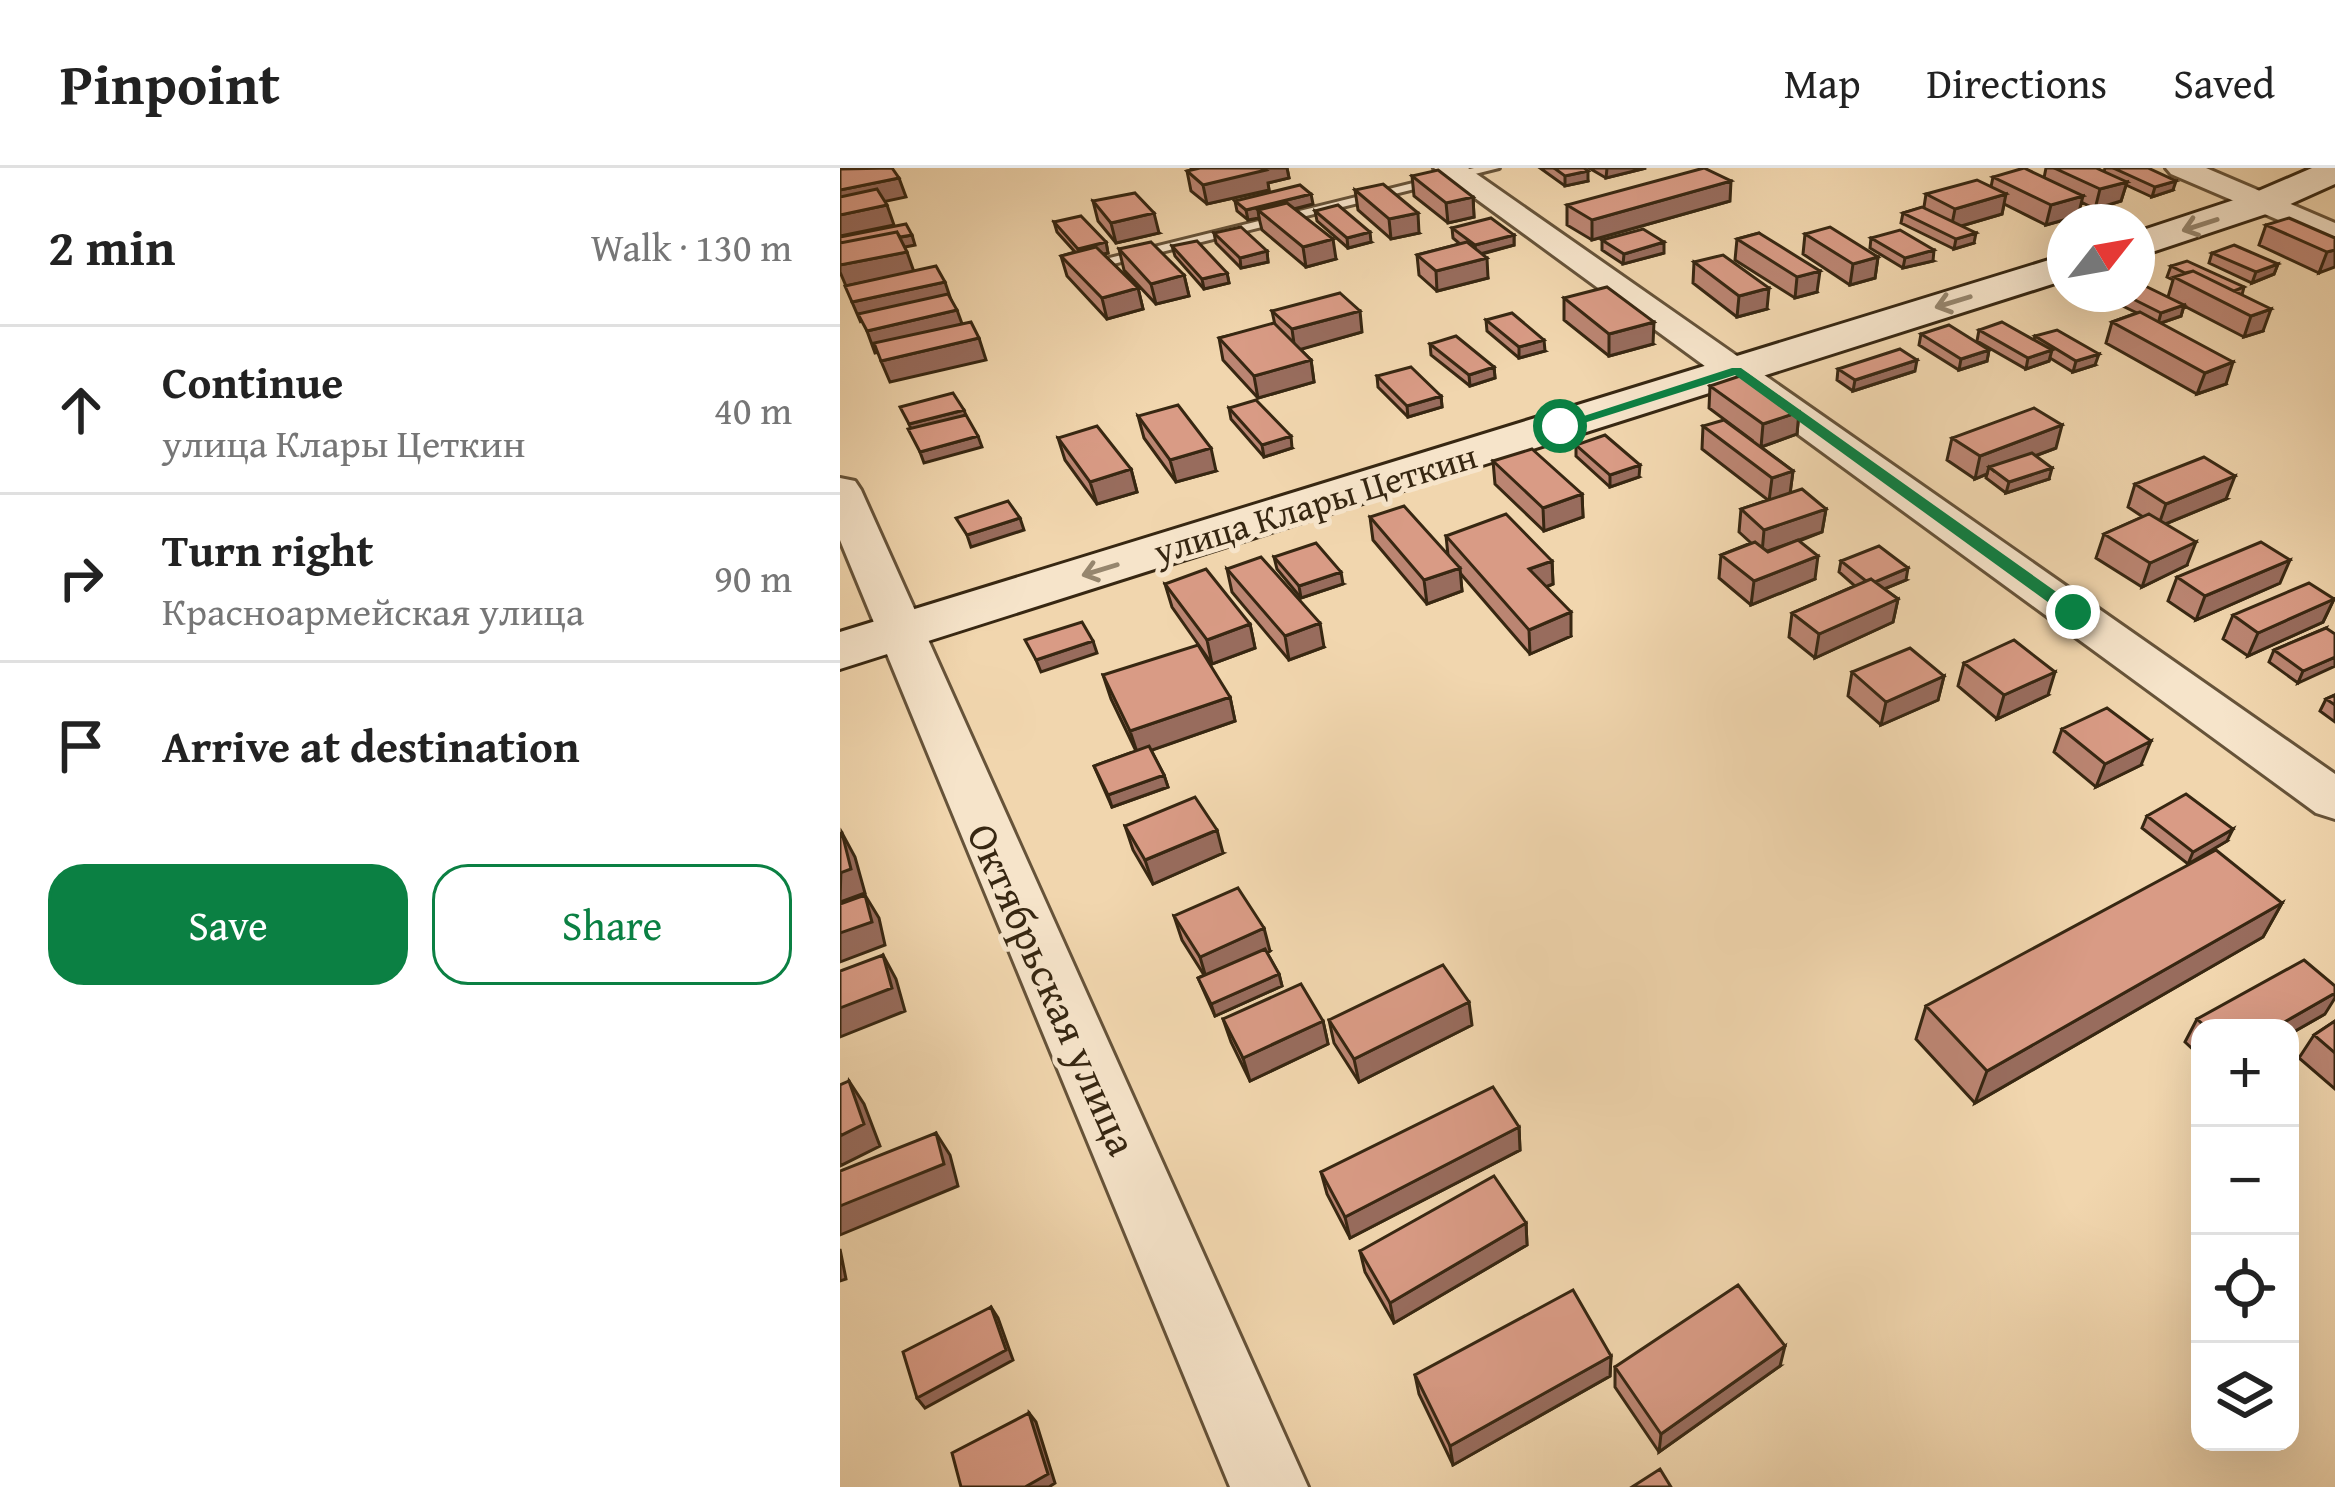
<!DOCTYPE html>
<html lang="en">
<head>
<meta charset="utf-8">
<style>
  body { margin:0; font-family:"Gentium Book Plus",serif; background:#f2f2f2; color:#222 }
  .controls { position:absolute; right:36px; bottom:36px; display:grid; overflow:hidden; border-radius:24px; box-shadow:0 12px 48px #0002 }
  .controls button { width:108px; height:108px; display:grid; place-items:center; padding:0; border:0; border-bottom:3px solid #e0e0e0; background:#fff; color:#222; font:60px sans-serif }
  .compass { position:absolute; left:1207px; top:36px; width:108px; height:108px; border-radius:50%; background:#fff; box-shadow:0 12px 48px #0002; rotate:59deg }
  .stop { position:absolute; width:36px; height:36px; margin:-27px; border:9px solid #0b8043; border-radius:50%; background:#fff }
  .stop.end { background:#0b8043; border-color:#fff; box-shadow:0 3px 12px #0008 }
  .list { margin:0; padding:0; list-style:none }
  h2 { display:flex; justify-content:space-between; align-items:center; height:156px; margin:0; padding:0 48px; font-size:51px }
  h2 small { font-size:39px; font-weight:400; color:#767676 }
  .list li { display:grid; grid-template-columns:78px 1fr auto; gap:36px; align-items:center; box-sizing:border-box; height:168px; padding:0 48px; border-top:3px solid #e0e0e0 }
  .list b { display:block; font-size:45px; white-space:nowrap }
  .list p { margin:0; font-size:39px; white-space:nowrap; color:#767676 }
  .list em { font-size:39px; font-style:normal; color:#767676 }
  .actions { display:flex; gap:24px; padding:36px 48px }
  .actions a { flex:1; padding:27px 0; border:3px solid #0b8043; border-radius:36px; text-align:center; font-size:42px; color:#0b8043 }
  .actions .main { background:#0b8043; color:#fff }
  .icon { flex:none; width:66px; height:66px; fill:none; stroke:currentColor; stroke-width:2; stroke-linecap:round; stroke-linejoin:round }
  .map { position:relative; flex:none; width:1495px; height:1319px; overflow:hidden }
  header { display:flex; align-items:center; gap:72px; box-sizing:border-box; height:168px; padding:0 60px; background:#fff; border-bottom:3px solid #e0e0e0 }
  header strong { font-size:57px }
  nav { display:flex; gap:66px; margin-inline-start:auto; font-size:42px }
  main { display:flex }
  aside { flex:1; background:#fff }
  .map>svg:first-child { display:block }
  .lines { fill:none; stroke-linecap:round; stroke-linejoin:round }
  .service-casing { stroke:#665339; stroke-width:6 }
  .minor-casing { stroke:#665339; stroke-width:6 }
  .secondary-casing { stroke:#372712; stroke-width:6 }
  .service { fill:#f6e4ca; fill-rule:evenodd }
  .minor { fill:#f6e4ca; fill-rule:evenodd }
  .secondary { fill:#f6e4ca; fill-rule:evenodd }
  .wall { fill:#bb8572; stroke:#372712; stroke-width:3 }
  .shaded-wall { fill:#986c5d; stroke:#372712; stroke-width:3 }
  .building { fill:#d99b85; stroke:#372712; stroke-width:3 }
  .oneway { stroke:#96866e }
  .route { fill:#0b8043 }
  .labels { text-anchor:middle; stroke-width:10; stroke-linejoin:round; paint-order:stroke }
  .far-street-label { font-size:36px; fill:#372712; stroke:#f6e4ca }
  .street-label { font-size:42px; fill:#372712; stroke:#f6e4ca }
</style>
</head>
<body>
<header>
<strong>Pinpoint</strong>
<nav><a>Map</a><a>Directions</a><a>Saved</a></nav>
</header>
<main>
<aside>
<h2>2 min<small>Walk · 130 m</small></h2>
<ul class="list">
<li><svg class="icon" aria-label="ahead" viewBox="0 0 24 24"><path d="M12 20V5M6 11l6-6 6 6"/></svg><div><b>Continue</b><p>улица Клары Цеткин</p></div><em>40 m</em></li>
<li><svg class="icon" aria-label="right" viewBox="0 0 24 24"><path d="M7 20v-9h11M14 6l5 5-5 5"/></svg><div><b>Turn right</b><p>Красноармейская улица</p></div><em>90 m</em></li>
<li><svg class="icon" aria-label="arrive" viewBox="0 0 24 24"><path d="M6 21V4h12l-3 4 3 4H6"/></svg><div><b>Arrive at destination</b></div></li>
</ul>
<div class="actions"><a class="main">Save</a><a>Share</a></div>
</aside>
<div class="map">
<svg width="1495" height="1319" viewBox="0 0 1495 1319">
  <rect width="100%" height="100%" fill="#f1d6ae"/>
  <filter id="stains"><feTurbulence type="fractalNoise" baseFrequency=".00167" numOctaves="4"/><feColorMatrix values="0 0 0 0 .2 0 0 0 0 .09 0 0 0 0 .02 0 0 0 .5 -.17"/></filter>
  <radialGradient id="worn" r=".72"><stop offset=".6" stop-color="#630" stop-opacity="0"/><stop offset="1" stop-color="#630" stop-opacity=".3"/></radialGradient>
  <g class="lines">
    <g class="service-casing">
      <path id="service" d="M634,0H659L241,104L233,99Z"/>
    </g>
    <g class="minor-casing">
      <path id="minor" d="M594,0H628L1495,606V651L1476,645Z
        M1326,0H1366L1495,55V76L1331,6Z
        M0,310L15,313L21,322L468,1319H390L0,372Z"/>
    </g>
    <g class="secondary-casing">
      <path id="secondary" d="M1472,0H1495V16L1435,43L1297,89V64L1409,27Z
        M1225,87V112L0,501V464Z"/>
    </g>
    <use href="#service" class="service"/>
    <use href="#minor" class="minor"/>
    <use href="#secondary" class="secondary"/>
  </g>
  <path class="wall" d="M351,0H447L449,10L428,15L429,22L367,36L351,23L347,3L351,2Z
    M700,0H744L748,13L725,18Z
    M749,0H806L766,10Z
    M1206,0H1256L1264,4L1265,0H1308L1333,22L1312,29L1286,17L1281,33L1255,41L1241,34L1238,48L1206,57L1164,36L1162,46L1121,58L1134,75L1114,81L1061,55L1063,45L1084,39L1086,26L1151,19L1153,9L1204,10Z
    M572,8L633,29L634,49L608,55L574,28Z
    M515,22L579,65L551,71L518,42Z
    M253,33L319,65L276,75L258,53Z
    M395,33L473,36L455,41L496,91L466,99L422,62L419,50L408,52L397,43Z
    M890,33L752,72L727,57V37Z
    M475,43L531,74L508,80L477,53Z
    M214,54L266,74L268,85L263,86L298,120L303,141L267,151L227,108L221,88L235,84L217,64Z
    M1426,57L1495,70L1479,105L1419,77Z
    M612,60L674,67V77L642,86L648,110L597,123L579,107L577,87L620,76L613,70Z
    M374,65L427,83L428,94L401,100L376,75Z
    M919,65L977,124L955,130L895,92L897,71Z
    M965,66L1038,89L1035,110L1010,117L963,86Z
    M1031,70L1093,93L1063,100L1030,80Z
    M762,72L824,85L783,96L762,82Z
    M332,78L387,105L389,115L364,121L335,88Z
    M279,81L344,107L349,128L316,136L284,102Z
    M1372,85L1438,96L1434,106L1412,115L1369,95Z
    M854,94L927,141L897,149L853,115Z
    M1331,98L1404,119L1402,127L1423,163L1404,169L1344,138L1341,148L1321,155L1386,216L1357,226L1266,175L1272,154L1297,145L1264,129L1265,126L1328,129L1333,112L1327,109Z
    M724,130L813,176L769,188L724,152Z
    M432,143L522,164L460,181L471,192L474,214L418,230L383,192L379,170L435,157Z
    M646,152L705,183L679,190L647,163Z
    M1139,162L1194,172L1195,168L1255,197L1233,204L1210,190L1209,193L1186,201L1137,173Z
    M1081,166L1149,182L1147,193L1119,202L1079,177Z
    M590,176L654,199L655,210L630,218L591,187Z
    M998,201L1075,203L1013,223L997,212Z
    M537,208L601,228L602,239L568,249L538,219Z
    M870,218L959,244L957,266L921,279L953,303L950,325L986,341L982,364L959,373L975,411L911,437L879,410L881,387L911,375L899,364L901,341L928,332L862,281L863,258L913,273L869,240Z
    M389,240L452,280L424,289L391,251Z
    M298,248L376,303L336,314L304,270Z
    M218,270L291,301L297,324L257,336L225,292Z
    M1112,270L1216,280L1195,288L1209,311L1166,325L1146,310L1147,306L1135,311L1107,292Z
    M736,277L799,309L770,319L736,288Z
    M653,293L742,326L743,349L704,363L655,316Z
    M1295,316L1386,331L1325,356L1347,397L1302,419L1256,390L1264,366L1303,349L1288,339Z
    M530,349L608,387L606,368L712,393L713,416L706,419L731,468L690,486L620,405L622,423L587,436L533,372Z
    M434,389L503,416L461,430L437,401Z
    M1001,393L1066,412L1044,421L1058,431L1053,454L975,490L949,469L952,445L1015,418L999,404Z
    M387,401L484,479L449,492L392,424Z
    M1337,409L1440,415L1356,452L1328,433Z
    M325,416L410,456L415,480L372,496L332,439Z
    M1494,431L1483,454L1408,488L1383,471L1393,447Z
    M1486,460L1458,515L1429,494L1434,482Z
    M1124,495L1208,527L1157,551L1118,518Z
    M1012,504L1104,508L1098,532L1041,557L1008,528Z
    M263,507L390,529L395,553L311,582L324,607L328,619L272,639L254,598L296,583L271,531Z
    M1495,527V554L1480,543L1486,531Z
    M1222,561L1301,597L1256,619L1214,584Z
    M1307,648L1387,673L1348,696L1302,660Z
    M285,658L383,685L313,716L293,682Z
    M1442,735L1423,769L1135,935L1076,871L1086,838Z
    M334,748L430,783L427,785L439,806L442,818L375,848L358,810L364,807L342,772Z
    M1485,846L1450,866V860H1360V888L1345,874L1357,851Z
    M383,851L483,853L488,876L410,913L391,874Z
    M489,852L632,857L519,914L494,875Z
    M1495,853V921L1459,890L1474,867Z
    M679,959L680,982L510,1070L487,1026L481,1004Z
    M686,1055L687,1077L554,1155L525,1104L520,1083Z
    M771,1188L770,1208L613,1297L579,1226L575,1207Z
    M940,1198L819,1284L775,1219V1199Z"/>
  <path class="shaded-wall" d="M420,0H447L449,10L428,15L429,22L367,36L363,17Z
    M767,0H806L766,10Z
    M748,3V13L725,18V8Z
    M59,10L66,29L0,43V22Z
    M891,13L890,33L752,72V52Z
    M1336,13L1333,22L1312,29L1315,19Z
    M1287,14L1281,33L1255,41L1260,21Z
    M471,26L473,36L426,48L418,42L419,50L408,52L406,42Z
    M1166,26L1162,46L1111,61L1115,41Z
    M1243,28L1238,48L1206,57L1211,37Z
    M633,29L634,49L608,55L606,35Z
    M47,37L54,57L0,68V47Z
    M314,45L319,65L276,75L271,55Z
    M578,45L579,65L551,71L549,51Z
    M530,64L531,74L508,80L507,70Z
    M1136,65L1134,75L1114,81L1116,71Z
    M72,67L75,77L0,92V81Z
    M674,67V77L636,87L635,77Z
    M493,71L496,91L466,99L463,79Z
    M266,74L268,85L241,91L238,81Z
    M824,74V85L783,96L784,86Z
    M1094,82L1093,93L1063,100L1065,90Z
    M1495,82V99L1479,105L1487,84Z
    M427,83L428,94L401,100L400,90Z
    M67,84L74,104L6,118L0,104V97Z
    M1038,89L1035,110L1010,117L1013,96Z
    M647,90L648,110L597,123L596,103Z
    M1438,96L1434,106L1412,115L1416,104Z
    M980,103L977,124L955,130L957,109Z
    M387,105L389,115L364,121L362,111Z
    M344,107L349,128L316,136L311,116Z
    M105,114L112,135L18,146L21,155L12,134Z
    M298,120L303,141L267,151L262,130Z
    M929,120L927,141L897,149L899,128Z
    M1344,137L1341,148L1318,156L1321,145Z
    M1431,141L1423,163L1404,169L1411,148Z
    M117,142L125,164L35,185L27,163Z
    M520,143L522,164L455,183L452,161Z
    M814,154L813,176L769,188V166Z
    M139,170L146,192L50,214L41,193Z
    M704,172L705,183L679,190V179Z
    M1149,182L1147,193L1119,202L1121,191Z
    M1212,182L1209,193L1186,201L1188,190Z
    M1259,186L1255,197L1233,204L1236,193Z
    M471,192L474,214L418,230L414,208Z
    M1077,192L1075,203L1013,223L1015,212Z
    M1393,194L1386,216L1357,226L1365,205Z
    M654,199L655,210L630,218L629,207Z
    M601,228L602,239L568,249L567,238Z
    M124,242L128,253L74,268L69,256Z
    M959,244L957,266L921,279L923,256Z
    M1222,257L1216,280L1154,303L1149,299L1147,306L1135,311L1140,288Z
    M138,268L142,279L84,295L80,284Z
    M451,268L452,280L424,289L422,277Z
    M371,280L376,303L336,314L330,292Z
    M800,297L799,309L770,319V307Z
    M1212,300L1209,311L1166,325L1169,314Z
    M291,301L297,324L257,336L250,314Z
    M953,303L950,326L929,333L932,310Z
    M1395,308L1386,331L1318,359L1326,336Z
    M742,326L743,349L704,363L703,340Z
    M986,341L982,364L922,385L924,362Z
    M180,350L184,362L131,379L127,367Z
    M1356,374L1347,397L1302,419L1310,395Z
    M978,388L975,411L911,437L914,413Z
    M1450,392L1440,415L1356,452L1365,428Z
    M712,393L713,416L690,425L689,401Z
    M620,400L622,423L587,436L584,412Z
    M1068,400L1066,412L1027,428L1029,416Z
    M501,404L503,416L461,430L459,418Z
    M1058,431L1053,454L975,490L979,466Z
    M1494,431L1483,454L1408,488L1418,465Z
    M731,444V468L690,486L689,462Z
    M480,455L484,479L449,492L445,468Z
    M410,456L415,480L372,496L367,472Z
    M253,473L257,485L201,504L196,492Z
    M1495,489V498L1458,515L1463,503Z
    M1215,504L1208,527L1157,551L1164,527Z
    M1104,508L1098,532L1041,557L1046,534Z
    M390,529L395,553L298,587L290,563Z
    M1311,573L1301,597L1256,619L1265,596Z
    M324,607L328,619L272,639L268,627Z
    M1393,661L1387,673L1348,696L1353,684Z
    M377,662L383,685L313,716L305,692Z
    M2,665L15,689L25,725L0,734Z
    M25,727L39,750L45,777L0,794V765Z
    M1442,735L1423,769L1135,935L1147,903Z
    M424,760L430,783L367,813L360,789Z
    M43,787L56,811L65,843L0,869V840Z
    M439,806L442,818L375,848L371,836Z
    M1495,825V830L1485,846L1450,866V860H1434Z
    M629,834L632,857L519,914L514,891Z
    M483,853L488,876L410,913L403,890Z
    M9,913L24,936L40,978L0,998V968Z
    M679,959L680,982L510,1070L505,1049Z
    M96,965L110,987L118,1018L0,1067V1038Z
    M686,1055L687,1077L554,1155L550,1135Z
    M0,1081L6,1111L0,1113Z
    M151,1139L158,1150L173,1192L85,1240L77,1230Z
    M945,1178L940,1198L819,1284L821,1266Z
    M771,1188L770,1208L613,1297L610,1278Z
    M189,1245L196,1254L215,1315L209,1319H185Z"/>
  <path class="building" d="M52,0L59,10L0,22V1Z
    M360,0H423L426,2L363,17L347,3Z
    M714,0H744L748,3L725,8Z
    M864,0L891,13L752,52L727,37Z
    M1184,0L1243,28L1211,37L1153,9Z
    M1214,0H1256L1287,14L1260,21Z
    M1273,0H1308L1336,13L1315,19Z
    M598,2L633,29L606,35L572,8Z
    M1137,12L1166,26L1115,41L1086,26Z
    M543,16L578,45L549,51L515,22Z
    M460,17L471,26L406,42L395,33Z
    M37,21L47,37L0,47V29Z
    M295,25L314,45L271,55L253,33Z
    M447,35L493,71L463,79L418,42Z
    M498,37L530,64L507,70L475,43Z
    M1082,39L1136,65L1116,71L1063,45Z
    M241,48L266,74L238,81L214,54Z
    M651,50L674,67L635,77L612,60Z
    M1449,50L1495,70V82L1487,84L1426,57Z
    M66,56L72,67L60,69L57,64L0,75V69Z
    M401,59L427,83L400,90L374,65Z
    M990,59L1038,89L1013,96L965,66Z
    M803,61L824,74L784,86L762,72Z
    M1060,62L1094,82L1065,90L1031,70Z
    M57,64L67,84L0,97V75Z
    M919,65L980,103L957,109L897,71Z
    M357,73L387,105L362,111L332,78Z
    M311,74L344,107L311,116L279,81Z
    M627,74L647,90L596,103L577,87Z
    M1394,77L1438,96L1416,104L1372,85Z
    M256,79L298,120L262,130L221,88Z
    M883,87L929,120L899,128L854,94Z
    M1347,93L1404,119L1394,123L1353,103L1345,105L1331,98Z
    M96,98L105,114L12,134L5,118Z
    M1353,103L1431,141L1411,148L1334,109Z
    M1297,114L1344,137L1321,145L1283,126H1297Z
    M767,119L814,154L769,166L724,130Z
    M500,125L520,143L452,161L432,143Z
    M108,126L117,142L27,163L18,146Z
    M1300,144L1393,194L1365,205L1272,154Z
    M672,145L704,172L679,179L646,152Z
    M131,154L139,170L41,193L34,175Z
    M1162,154L1212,182L1188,190L1139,162Z
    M434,155L471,192L414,208L379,170Z
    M1109,157L1149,182L1121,191L1081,166Z
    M1217,162L1259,186L1236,193L1195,168Z
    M616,168L654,199L629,207L590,176Z
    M1060,181L1077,192L1015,212L998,201Z
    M571,199L601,228L567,238L537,208Z
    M906,206L959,244L923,256L870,218Z
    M113,225L124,242L69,256L60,239Z
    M416,232L451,268L422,277L389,240Z
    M338,237L371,280L330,292L298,248Z
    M1194,240L1222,257L1140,288L1112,270Z
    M126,247L138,268L80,284L68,261Z
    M884,252L953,303L932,310L863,258Z
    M257,258L291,301L250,314L218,270Z
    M765,267L800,297L770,307L736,277Z
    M692,281L742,326L703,340L653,293Z
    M1192,285L1212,300L1169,314L1149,299Z
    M1364,289L1395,308L1326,336L1295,316Z
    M962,321L986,341L924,362L901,341Z
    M168,333L180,350L127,367L116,350Z
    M564,338L620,400L584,412L530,349Z
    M666,346L712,393L689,401L731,444L689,462L606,368Z
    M1309,346L1356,374L1310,395L1264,366Z
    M958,372L978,388L914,413L881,387L915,374L928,384Z
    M1421,374L1450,392L1365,428L1337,409Z
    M476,375L501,404L459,418L434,389Z
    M1039,378L1068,400L1035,414L1031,411L1026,413L1001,393Z
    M421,389L480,455L445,468L387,401Z
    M366,401L410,456L367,472L325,416Z
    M1031,411L1058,431L979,466L952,445Z
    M1469,415L1494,431L1418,465L1393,447Z
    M242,454L253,473L196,492L185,472Z
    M1486,460L1495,466V489L1463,503L1434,482Z
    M1174,472L1215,504L1164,527L1124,495Z
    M358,477L390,529L290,563L263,507Z
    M1070,480L1104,508L1046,534L1012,504Z
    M1495,527V537L1486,531Z
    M1267,540L1311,573L1265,596L1222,561Z
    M309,578L324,607L268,627L254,598Z
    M1346,626L1393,661L1353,684L1307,648Z
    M355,629L377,662L305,692L285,658Z
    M2,665L11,701L0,705V666Z
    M1376,682L1442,735L1147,903L1086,838Z
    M398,720L424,760L360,789L334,748Z
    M25,727L32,754L0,765V736Z
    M425,781L439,806L371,836L358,810Z
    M43,787L52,820L0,840V803Z
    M1464,792L1495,818V825L1434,860H1367L1357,851Z
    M603,797L629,834L514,891L489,852Z
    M461,816L483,853L403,890L383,851Z
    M1495,853V885L1474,867Z
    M9,913L24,956L0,968V917Z
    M653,919L679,959L505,1049L481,1004Z
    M96,965L104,996L0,1038V1003Z
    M654,1008L686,1055L550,1135L520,1083Z
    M898,1117L945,1178L821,1266L775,1199Z
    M733,1122L771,1188L610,1278L575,1207Z
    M151,1139L166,1182L77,1230L63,1184Z
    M189,1245L208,1306L185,1319H121L112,1285Z
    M820,1301L831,1319H792Z"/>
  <defs><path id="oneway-shaft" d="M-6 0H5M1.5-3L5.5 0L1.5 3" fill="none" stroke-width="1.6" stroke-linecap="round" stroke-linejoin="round" transform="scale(3)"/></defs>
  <g class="oneway">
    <use href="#oneway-shaft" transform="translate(1360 57) rotate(162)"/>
    <use href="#oneway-shaft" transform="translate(1113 134) rotate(163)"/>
    <use href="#oneway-shaft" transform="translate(260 402) rotate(163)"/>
  </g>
  <path class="route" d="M892,200H901L1239,440V448H1227L895,207L725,261L713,258Z"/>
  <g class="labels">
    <g class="far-street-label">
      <text transform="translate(475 335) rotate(-17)" y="13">улица Клары Цеткин</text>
    </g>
    <g class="street-label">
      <text transform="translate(213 821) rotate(66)" y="15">Октябрьская улица</text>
    </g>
  </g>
  <rect width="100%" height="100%" filter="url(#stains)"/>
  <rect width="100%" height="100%" fill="url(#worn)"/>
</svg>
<div class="controls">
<button>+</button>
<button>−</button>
<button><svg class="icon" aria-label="locate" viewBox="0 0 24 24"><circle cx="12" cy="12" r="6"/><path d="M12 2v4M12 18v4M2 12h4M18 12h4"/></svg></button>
<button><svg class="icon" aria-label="layers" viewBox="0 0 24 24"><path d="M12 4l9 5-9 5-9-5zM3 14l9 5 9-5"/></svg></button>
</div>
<svg class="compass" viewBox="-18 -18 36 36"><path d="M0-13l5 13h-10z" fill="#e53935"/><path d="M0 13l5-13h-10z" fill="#767676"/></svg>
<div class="stop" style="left:720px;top:258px"></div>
<div class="stop end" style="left:1233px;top:444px"></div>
</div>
</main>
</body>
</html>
